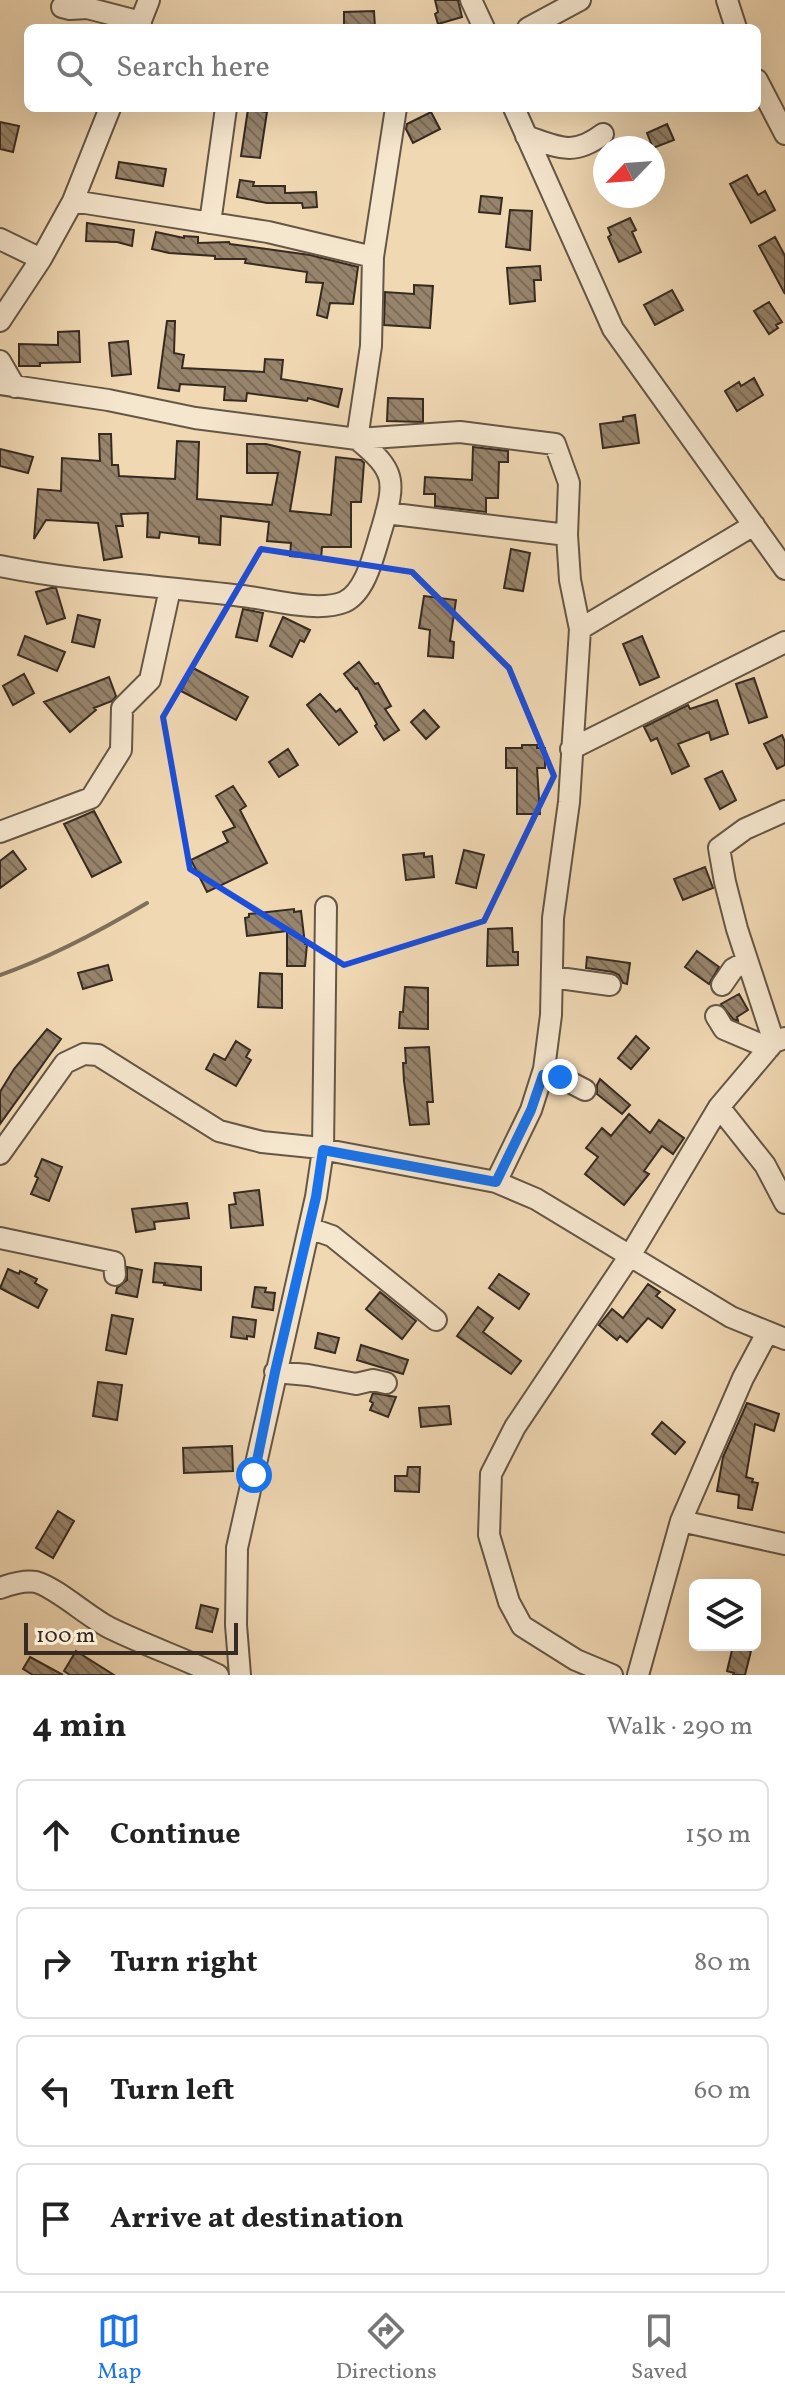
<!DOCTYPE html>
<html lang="en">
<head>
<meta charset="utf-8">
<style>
  body { margin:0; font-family:Vollkorn,serif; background:#f6f6f6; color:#222 }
  .controls { position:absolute; right:24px; bottom:24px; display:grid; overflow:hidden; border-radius:12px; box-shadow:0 8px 32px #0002 }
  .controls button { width:72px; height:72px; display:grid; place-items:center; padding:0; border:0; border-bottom:2px solid #e0e0e0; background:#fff; color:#222; font:40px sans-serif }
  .compass { position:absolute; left:593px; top:136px; width:72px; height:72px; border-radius:50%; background:#fff; box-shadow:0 8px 32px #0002; rotate:245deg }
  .scale { position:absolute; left:24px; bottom:20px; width:214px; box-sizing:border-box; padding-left:8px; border:4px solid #372a20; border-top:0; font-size:22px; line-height:28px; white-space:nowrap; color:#372a20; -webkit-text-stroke:6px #f5e6ce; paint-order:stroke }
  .stop { position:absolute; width:24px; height:24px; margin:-18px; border:6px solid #1a73e8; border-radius:50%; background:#fff }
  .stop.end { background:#1a73e8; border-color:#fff; box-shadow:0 2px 8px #0008 }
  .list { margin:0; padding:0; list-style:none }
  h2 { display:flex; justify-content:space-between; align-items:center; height:104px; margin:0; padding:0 32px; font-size:34px }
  h2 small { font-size:26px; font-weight:400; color:#767676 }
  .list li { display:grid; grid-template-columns:52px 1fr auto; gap:24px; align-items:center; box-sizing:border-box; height:112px; margin:0 16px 16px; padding:0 16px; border:2px solid #e0e0e0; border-radius:12px }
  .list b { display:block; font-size:30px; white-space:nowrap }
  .list em { font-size:26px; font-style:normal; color:#767676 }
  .icon { flex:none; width:44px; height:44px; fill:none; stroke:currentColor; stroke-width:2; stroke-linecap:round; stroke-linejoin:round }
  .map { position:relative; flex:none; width:785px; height:1675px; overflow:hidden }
  .search { position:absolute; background:#fff; box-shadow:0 8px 32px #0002; left:24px; right:24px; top:24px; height:88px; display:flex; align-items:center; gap:20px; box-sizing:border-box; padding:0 28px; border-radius:12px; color:#767676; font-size:30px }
  .sheet { height:616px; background:#fff }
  nav { display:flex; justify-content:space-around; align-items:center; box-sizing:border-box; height:112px; border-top:2px solid #e0e0e0; background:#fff; font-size:22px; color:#767676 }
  nav a { display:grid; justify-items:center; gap:4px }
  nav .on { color:#1a73e8 }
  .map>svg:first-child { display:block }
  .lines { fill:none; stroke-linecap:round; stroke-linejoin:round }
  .stream { stroke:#806f5a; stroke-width:4 }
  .building { fill:url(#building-back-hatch); stroke:#372a20; stroke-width:2 }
  .minor-casing { stroke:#655645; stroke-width:24 }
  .minor { stroke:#f5e6ce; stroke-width:20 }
  .route { stroke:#1a73e8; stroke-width:10 }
  .marked { fill:none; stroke:#1d4ed8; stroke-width:6; stroke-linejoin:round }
</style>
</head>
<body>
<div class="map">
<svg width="785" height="1675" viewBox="0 0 785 1675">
  <defs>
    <pattern id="building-back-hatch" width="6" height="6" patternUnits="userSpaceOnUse" patternTransform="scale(2)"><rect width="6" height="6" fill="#97846c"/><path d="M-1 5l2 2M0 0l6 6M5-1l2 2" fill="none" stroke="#7c6c58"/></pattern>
  </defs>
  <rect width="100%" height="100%" fill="#f0d8b3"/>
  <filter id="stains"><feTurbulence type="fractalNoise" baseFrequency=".0025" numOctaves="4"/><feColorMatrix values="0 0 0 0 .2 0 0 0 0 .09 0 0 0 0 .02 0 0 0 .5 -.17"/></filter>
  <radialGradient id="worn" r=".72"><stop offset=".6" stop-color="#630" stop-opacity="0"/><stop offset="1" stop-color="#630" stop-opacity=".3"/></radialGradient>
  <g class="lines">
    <path class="stream" d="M0,975C52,957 100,931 147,903"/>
  </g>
  <path class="building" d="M435,0H458L462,17L438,24L435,14L438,12Z
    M374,11L375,28H344V12Z
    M248,109L267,112L260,158L241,156Z
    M431,112L440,129L413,143L406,129L407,124Z
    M0,122L19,126L13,152L0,149Z
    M667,124L674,140L653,148L647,133Z
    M119,162L166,169L163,186L116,178Z
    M747,175L758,195L765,191L775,210L751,223L730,184Z
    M240,180L254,182L253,186H285V193L316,192L317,207L303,208L302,203H267L237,197Z
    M481,196L502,198L500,214L479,212Z
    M510,210L532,211L530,250L506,247Z
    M630,218L636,230L632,232L641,252L619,262L608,237L611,235L608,228Z
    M87,223L134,230L132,246L117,242L86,241Z
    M156,232L184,238V236L198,237V243L229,242L230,244L310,255L358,267L353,304L330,303L327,318L317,315L323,283L306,282L307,272L245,263L246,259H215V256L169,253L152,249Z
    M775,237L785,256V294L759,246Z
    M540,266L541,280H534L535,301L510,304L507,268Z
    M414,285L433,286L430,328L384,325L385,292L414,294Z
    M672,290L683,310L655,325L644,305Z
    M769,302L782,322L776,325L778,328L769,334L754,311Z
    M167,321H175L174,353L184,355L182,368L264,372L265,359L283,360L281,379L342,389L338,407L308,398L307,401L247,393L246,401L224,400L225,387L180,384L179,391L158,388Z
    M79,331L80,362L40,363V366H19V344L58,345V332Z
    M128,341L131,374L112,376L109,343Z
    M754,378L763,395L737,411L725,391L739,382L741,386Z
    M388,398L423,399V422L387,421Z
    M635,415L639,443L603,448L600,424L623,421V417Z
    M99,434H111L112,465H118L119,476L175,479L177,441L199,442L197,499L272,505L278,473H247V444H266L300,452L290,511L331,515L336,457L361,460L364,463L361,502H351V547H322L321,559L290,556L291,543L267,541L269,522L221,516L220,545L199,543V537L160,532L159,538L147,537L148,513L121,514L123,526H116L122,557L104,560L98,523L46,520L34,539L38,489L61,491L62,458L100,461Z
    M473,447L508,451V462H499L498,498H486V512L435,506V494H424L425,477L472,480Z
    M0,449L33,457L28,473L0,466Z
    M511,549L530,553L523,591L504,588Z
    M51,588H56L65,618L47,624L36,592Z
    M424,596L456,600L450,641L454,642L453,658L428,656L430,630L419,628Z
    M243,609L263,613L257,641L236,637Z
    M78,615L100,620L94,647L72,642Z
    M283,617L310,630L304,642L300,640L292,657L270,646Z
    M25,636L65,652L57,671L18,655Z
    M642,636L659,677L640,685L623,644Z
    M359,662L375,684L378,683L391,706L385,709L399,730L384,740L375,726L377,724L357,688L356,689L344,674Z
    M193,668L248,697L236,720L181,691Z
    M24,674L34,693L13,705L3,686Z
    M109,677L116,696L112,701L94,708L96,710L70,732L44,702Z
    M754,678L767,717L749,723L736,684Z
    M320,694L336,712L340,709L357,732L339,745L307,705Z
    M717,700L728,734L711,740L709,732L678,744L689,766L672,774L657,738L651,741L644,727L688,705L690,709Z
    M424,710L439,727L426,739L411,722Z
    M782,735L785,742V765L777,769L764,744Z
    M522,745H537V748H545V768H537L540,814H517V768H506V748H522Z
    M288,749L298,765L279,777L269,762Z
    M722,771L736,800L720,809L705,779Z
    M233,786L246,806L240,810L267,863L207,892L191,860L228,842L223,832L235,827L216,796Z
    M94,811L121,862L92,877L64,824Z
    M464,850L484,855L476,888L456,883Z
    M13,851L26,869L0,888V861Z
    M424,853V857L432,856L434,877L406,880L403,855Z
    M705,867L713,888L683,900L674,879Z
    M294,909V912L301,911L305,944H307L305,966H287V931L247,936L245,918L249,917V914Z
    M512,928L513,952H518V965L487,966L488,929Z
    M697,951L719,967L709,984L685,967Z
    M587,957L630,963L627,984L623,983L619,975L613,972L586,968Z
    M108,965L112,980L83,989L78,973Z
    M260,973L282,974V1008L258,1007Z
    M405,987L428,988V1029L399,1028L400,1012H403Z
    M739,994L748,1010L737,1017L738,1021L733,1019L721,1004Z
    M47,1029L61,1039L0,1124V1092L14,1069Z
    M636,1036L649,1048L631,1069L618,1058Z
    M236,1041L250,1050L246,1057L251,1060L236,1086L206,1069L214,1054L225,1060Z
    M429,1047L433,1102H427L429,1124L410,1125L404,1081L403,1063H406L405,1048Z
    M600,1079L630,1105L622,1114L597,1094V1085Z
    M629,1114L650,1133L659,1120L684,1138L673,1154L662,1146L644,1171L649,1174L624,1205L585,1174L598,1157L586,1148L602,1128L611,1136Z
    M42,1159L62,1167L49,1201L31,1194L38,1178L35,1176Z
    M259,1190L263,1225L231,1228L229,1205L236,1204L234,1193Z
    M187,1203L189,1218L154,1222L155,1229L136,1232L132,1209Z
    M155,1263L201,1267V1290L164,1285L165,1283L153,1282Z
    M127,1267L142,1270L137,1297L116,1293L117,1288L127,1280Z
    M8,1269L19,1274L20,1271L37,1279L35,1283L47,1290L38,1308L0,1288Z
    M499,1274L529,1294L519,1309L489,1288Z
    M648,1284L660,1292L656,1296L675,1310L662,1328L648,1318L627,1342L620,1336L617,1340L599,1325L612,1309L623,1318Z
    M255,1287L266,1288L265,1292L275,1293L273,1310L252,1307Z
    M380,1292L416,1321L402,1339L366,1309Z
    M478,1307L493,1318L483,1332L521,1361L511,1374L457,1336Z
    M112,1315L133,1319L126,1354L106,1350Z
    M233,1317L256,1320L254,1337L247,1336V1339L231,1337Z
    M318,1333L339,1338L335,1353L315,1348Z
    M361,1345L408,1360L403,1374L357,1360Z
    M98,1382L122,1385L117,1420L93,1416Z
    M373,1393L396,1397L388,1417L370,1410L373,1403L370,1401Z
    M747,1403L779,1414L774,1431L755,1424L746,1477L753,1479L752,1482L758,1483L752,1510L738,1508L739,1495L717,1491L723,1457Z
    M449,1406L451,1424L421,1427L419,1408Z
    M662,1422L685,1442L675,1454L652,1434Z
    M232,1446L233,1471L184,1473L183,1448Z
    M408,1467H420L419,1492L395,1491V1476H407Z
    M58,1511L74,1521L53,1558L36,1548Z
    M201,1605L218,1609L212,1632L196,1628Z
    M733,1646L751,1651L745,1675H733L734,1673L727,1671Z
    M76,1651L114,1675H70L64,1671Z
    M30,1657L63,1675H33L23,1669Z"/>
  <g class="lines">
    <g class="minor-casing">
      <path id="minor" d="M471,0L484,28
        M727,0L736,28
        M62,7L70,9L87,8L141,22
        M138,28L149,0
        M528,28L580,0
        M757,80L785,134
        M514,108L613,329L785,569
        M526,136C558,147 573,157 603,134
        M73,201L268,232L373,257
        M210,223L226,108
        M0,239L41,259
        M0,321L41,259L73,201L110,108
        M0,361L15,387
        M0,384L108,400L195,418L357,439L460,432L555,444L569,483L567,535L570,580L580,629L569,802L553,918L551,1015L544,1069L531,1110L496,1182
        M357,439L371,346L373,257L396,108
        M386,513L567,535
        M0,566C80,582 161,586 242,596C271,599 317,613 344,602C367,592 375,549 382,528C396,480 396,471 357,439
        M580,629L754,525
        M571,749L785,642
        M0,832L91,798L121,750L122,708L150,680L170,589
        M552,977L610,985
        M722,985L733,969L747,961
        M716,1016L724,1029L769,1048
        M774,1042L737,929L725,882L719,848L745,829L785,811
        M543,1075L560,1077L585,1090
        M719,1107L765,1165L785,1203
        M0,1154L65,1063L84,1054L98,1055L219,1131L262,1142L311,1147L496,1182L536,1199L731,1317L785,1339
        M309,1228L332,1236L436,1320
        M0,1238L114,1262L115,1275
        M275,1372L308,1375L356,1384L373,1380L386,1383
        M681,1521L785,1544
        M0,1588C11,1584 25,1580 36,1582C57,1588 88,1617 110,1628C145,1645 182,1658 218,1675
        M240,1675L236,1625L237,1548L316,1197L323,1150L326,907
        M612,1675L576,1660L522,1626L509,1602L489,1535L491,1474L515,1427L631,1254L719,1107L774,1042L785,1038
        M638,1675L681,1521L743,1378L767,1333"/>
    </g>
    <use href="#minor" class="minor"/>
  </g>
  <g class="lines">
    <path class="route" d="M254,1475L275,1372L316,1197L323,1150L496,1182L531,1110L543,1075L560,1077"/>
  </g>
  <path class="marked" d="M261,549L412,572L509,668L554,776L484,921L344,965L190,869L163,717Z"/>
  <rect width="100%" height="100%" filter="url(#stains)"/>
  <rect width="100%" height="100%" fill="url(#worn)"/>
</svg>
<div class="controls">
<button><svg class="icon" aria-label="layers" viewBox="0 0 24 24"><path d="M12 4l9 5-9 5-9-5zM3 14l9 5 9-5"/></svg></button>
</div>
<svg class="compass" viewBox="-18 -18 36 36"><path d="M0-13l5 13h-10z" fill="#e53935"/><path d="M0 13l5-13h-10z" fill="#767676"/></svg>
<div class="scale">100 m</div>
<div class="stop" style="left:254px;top:1475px"></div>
<div class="stop end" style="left:560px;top:1077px"></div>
<div class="search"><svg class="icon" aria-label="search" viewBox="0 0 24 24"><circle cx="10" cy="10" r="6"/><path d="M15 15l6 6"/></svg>Search here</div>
</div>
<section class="sheet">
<h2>4 min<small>Walk · 290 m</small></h2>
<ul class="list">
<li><svg class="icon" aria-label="ahead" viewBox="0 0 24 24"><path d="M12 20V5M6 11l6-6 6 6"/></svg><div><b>Continue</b></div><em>150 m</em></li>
<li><svg class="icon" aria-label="right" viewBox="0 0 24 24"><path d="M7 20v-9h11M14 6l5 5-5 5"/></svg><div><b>Turn right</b></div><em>80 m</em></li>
<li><svg class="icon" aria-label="left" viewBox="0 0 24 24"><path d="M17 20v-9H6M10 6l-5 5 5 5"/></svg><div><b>Turn left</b></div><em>60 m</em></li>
<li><svg class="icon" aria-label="arrive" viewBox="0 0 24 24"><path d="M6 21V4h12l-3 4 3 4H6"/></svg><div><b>Arrive at destination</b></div></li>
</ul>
</section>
<nav>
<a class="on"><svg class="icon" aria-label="map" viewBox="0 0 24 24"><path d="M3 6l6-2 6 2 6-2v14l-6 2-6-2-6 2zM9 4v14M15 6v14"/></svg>Map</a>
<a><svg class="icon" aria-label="directions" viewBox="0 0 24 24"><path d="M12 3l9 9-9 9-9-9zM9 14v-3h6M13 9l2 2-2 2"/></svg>Directions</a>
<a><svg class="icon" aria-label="saved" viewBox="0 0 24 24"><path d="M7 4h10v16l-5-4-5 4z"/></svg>Saved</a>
</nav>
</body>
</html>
